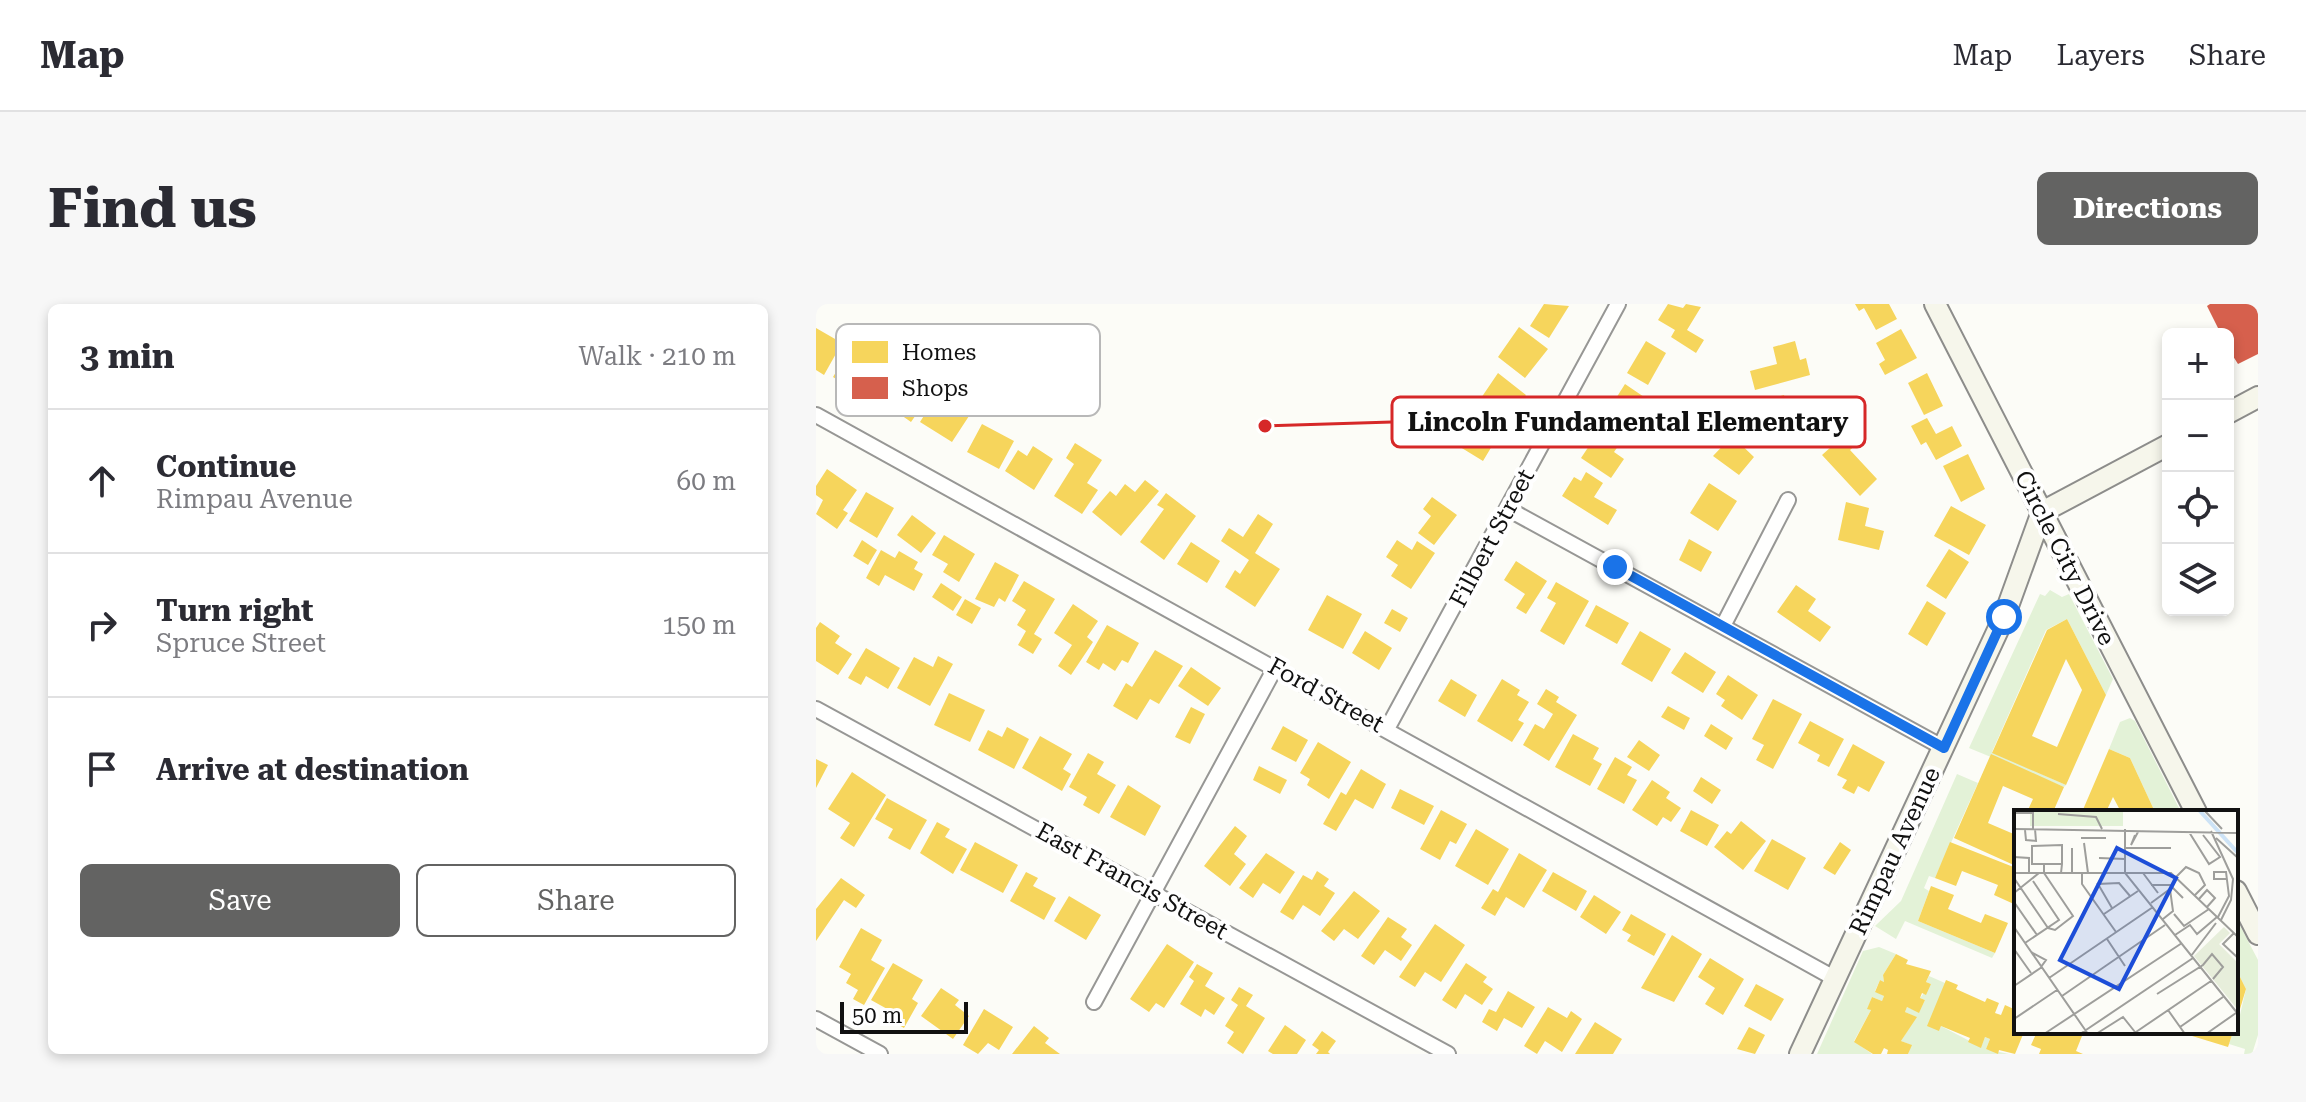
<!DOCTYPE html>
<html lang="en">
<head>
<meta charset="utf-8">
<style>
  body { margin:0; font-family:"Roboto Serif",serif; background:#f7f7f7; color:#2b2b33 }
  .controls { position:absolute; right:24px; top:24px; display:grid; overflow:hidden; border-radius:12px; box-shadow:0 4px 12px #0003 }
  .controls button { width:72px; height:72px; display:grid; place-items:center; padding:0; border:0; border-bottom:2px solid #e1e1e2; background:#fff; color:#2b2b33; font:40px sans-serif }
  .scale { position:absolute; left:24px; bottom:20px; width:128px; box-sizing:border-box; padding-left:8px; border:4px solid #111; border-top:0; font-size:22px; line-height:28px; white-space:nowrap; color:#111; -webkit-text-stroke:6px #fff; paint-order:stroke }
  .stop { position:absolute; width:24px; height:24px; margin:-18px; border:6px solid #1a73e8; border-radius:50%; background:#fff }
  .stop.end { background:#1a73e8; border-color:#fff; box-shadow:0 2px 8px #0008 }
  .list { margin:0; padding:0; list-style:none }
  h2 { display:flex; justify-content:space-between; align-items:center; height:104px; margin:0; padding:0 32px; font-size:34px }
  h2 small { font-size:26px; font-weight:400; color:#7c7c81 }
  .list li { display:grid; grid-template-columns:52px 1fr auto; gap:24px; align-items:center; box-sizing:border-box; height:144px; padding:0 32px; border-top:2px solid #e1e1e2 }
  .list b { display:block; font-size:30px; white-space:nowrap }
  .list p { margin:0; font-size:26px; white-space:nowrap; color:#7c7c81 }
  .list em { font-size:26px; font-style:normal; color:#7c7c81 }
  .actions { display:flex; gap:16px; padding:24px 32px }
  .actions a { flex:1; padding:18px 0; border:2px solid #636362; border-radius:12px; text-align:center; font-size:28px; color:#636362 }
  .actions .main { background:#636362; color:#fff }
  .icon { flex:none; width:44px; height:44px; fill:none; stroke:currentColor; stroke-width:2; stroke-linecap:round; stroke-linejoin:round }
  .map { position:relative; flex:none; width:1442px; height:750px; overflow:hidden; border-radius:12px }
  header { display:flex; align-items:center; gap:48px; box-sizing:border-box; height:112px; padding:0 40px; background:#fff; border-bottom:2px solid #e1e1e2 }
  header strong { font-size:38px }
  nav { display:flex; gap:44px; margin-inline-start:auto; font-size:28px }
  .intro { display:flex; align-items:center; justify-content:space-between; box-sizing:border-box; height:192px; padding:0 48px }
  h1 { margin:0; font-size:56px }
  .button { padding:20px 36px; border-radius:12px; background:#636362; color:#fff; font-size:28px; font-weight:700 }
  main { display:flex; gap:48px; padding:0 48px }
  aside { flex:1; background:#fff; border-radius:12px; box-shadow:0 4px 12px #0003 }
  .map>svg:first-child { display:block }
  .green { fill:#e3f2d7 }
  .homes { fill:#f6d55c; fill-rule:evenodd }
  .shops { fill:#d6604d }
  .lines { fill:none; stroke-linecap:round; stroke-linejoin:round }
  .street-casing { stroke:#979795; stroke-width:18 }
  .secondary-casing { stroke:#8d8d8b; stroke-width:24 }
  .street { stroke:#fffffe; stroke-width:14 }
  .secondary { stroke:#f6f6eb; stroke-width:20 }
  .route { stroke:#1a73e8; stroke-width:10 }
  .labels { text-anchor:middle; stroke-width:8; stroke-linejoin:round; paint-order:stroke }
  .street-label { font-size:24px; fill:#111; stroke:#fff }
  .inset-river { fill:none; stroke:#cde3f6; stroke-width:4 }
  .inset-road { fill:none; stroke:#9e9e9b; stroke-width:2 }
  .view { fill:#1d4ed8; fill-opacity:0.15; stroke:#1d4ed8; stroke-width:4 }
  .inset-edge { fill:none; stroke:#111; stroke-width:4 }
  .key { fill:#fff; stroke:#b8b8b8; stroke-width:2 }
  .key-label { font-size:22px; fill:#111 }
  .leader { fill:none; stroke:#d62828; stroke-width:3 }
  .callout-dot { fill:#d62828; stroke:#fff; stroke-width:3 }
  .callout { fill:#fff; stroke:#d62828; stroke-width:3 }
  .callout-label { font-size:26px; text-anchor:middle; font-weight:bold; fill:#111 }
</style>
</head>
<body>
<header>
<strong>Map</strong>
<nav><a>Map</a><a>Layers</a><a>Share</a></nav>
</header>
<div class="intro"><h1>Find us</h1><a class="button">Directions</a></div>
<main>
<aside>
<h2>3 min<small>Walk · 210 m</small></h2>
<ul class="list">
<li><svg class="icon" aria-label="ahead" viewBox="0 0 24 24"><path d="M12 20V5M6 11l6-6 6 6"/></svg><div><b>Continue</b><p>Rimpau Avenue</p></div><em>60 m</em></li>
<li><svg class="icon" aria-label="right" viewBox="0 0 24 24"><path d="M7 20v-9h11M14 6l5 5-5 5"/></svg><div><b>Turn right</b><p>Spruce Street</p></div><em>150 m</em></li>
<li><svg class="icon" aria-label="arrive" viewBox="0 0 24 24"><path d="M6 21V4h12l-3 4 3 4H6"/></svg><div><b>Arrive at destination</b></div></li>
</ul>
<div class="actions"><a class="main">Save</a><a>Share</a></div>
</aside>
<div class="map">
<svg width="1442" height="750" viewBox="0 0 1442 750">
  <rect width="100%" height="100%" fill="#fcfcf7"/>
  <path class="green" d="M1234,286L1246,293L1253,290L1297,375L1290,391L1251,315L1230,326L1176,448L1250,481L1248,483L1153,444L1224,290L1229,292Z
    M1314,414L1319,417L1365,508H1339L1314,454L1293,445L1304,418Z
    M1141,470L1162,479L1119,574L1113,572L1108,584L1113,587L1102,617L1179,649L1176,654L1089,617L1080,635L1059,622L1085,597Z
    M1420,614L1442,656V731L1436,750H1428L1429,745L1413,740L1417,728H1420L1430,685L1420,665Z
    M1063,643L1080,650L1067,671L1068,678L1064,676L1059,687L1068,692L1066,697L1056,693L1052,704L1055,706L1038,737L1056,750H1001L1047,647Z
    M1113,672L1129,679L1123,727L1125,722L1165,743L1169,733L1174,735L1170,745L1193,750H1092L1095,741L1085,737L1100,713L1089,708L1091,703L1103,708L1109,696L1104,694L1115,680L1110,678Z"/>
  <path class="homes" d="M728,0L753,2L733,34L714,22Z
    M852,0L867,4L870,0L885,3L871,26L888,36L880,49L855,33L859,26L842,16Z
    M1039,0H1073L1081,15L1060,26L1048,4L1043,7Z
    M703,23L732,45L709,74L682,53Z
    M0,24L26,39L8,71L0,66Z
    M1085,25L1101,54L1069,71L1063,60L1069,56L1060,39Z
    M42,32L57,42L52,50L67,59L47,92L17,73Z
    M830,37L850,49L832,81L811,69Z
    M979,37L984,56L990,54L994,71L939,86L934,67L961,60L957,43Z
    M93,40L105,48L96,62L113,74L105,86L113,92L95,118L65,97L86,66L78,61Z
    M682,69L710,91L688,120L661,100Z
    M1111,69L1127,102L1108,111L1092,79Z
    M809,80L834,97L819,125L792,107Z
    M121,91L153,112L136,138L104,118Z
    M968,91L977,126L987,123L990,135L960,143L957,132L949,135L940,99Z
    M636,97L685,127L667,157L618,127Z
    M1111,114L1120,130L1136,122L1146,142L1120,156L1110,138L1105,141L1095,122Z
    M166,120L198,137L183,165L151,148Z
    M787,121L807,135L798,148L808,155L795,174L765,154Z
    M1034,126L1044,137L1034,146L1061,175L1044,192L1006,151Z
    M916,132L938,153L923,171L897,152Z
    M259,139L286,156L271,179L282,186L266,210L238,192L258,160L250,154Z
    M217,142L237,155L218,186L189,167L202,146L211,152Z
    M1152,150L1169,185L1145,198L1127,162Z
    M11,165L41,186L27,206L32,209L21,225L0,210L7,196L0,191V182Z
    M770,168L787,179L778,193L801,206L792,221L746,192L758,173L765,177Z
    M329,176L343,187L305,232L276,208L294,187L300,192L309,180L319,188Z
    M893,179L921,197L902,227L874,209Z
    M50,188L78,204L61,234L33,217Z
    M350,189L380,212L348,256L324,238L348,205L341,201Z
    M616,193L641,211L618,241L602,229L615,212L607,205Z
    M1030,198L1053,204L1049,222L1068,227L1063,246L1022,236Z
    M1135,202L1170,221L1153,251L1118,232Z
    M442,210L457,220L439,249L464,265L439,303L409,283L419,266L424,270L433,256L405,237L413,224L427,233Z
    M96,211L120,229L105,249L81,231Z
    M128,231L159,250L143,278L127,268L132,260L116,251Z
    M873,235L896,248L885,268L863,256Z
    M46,236L61,246L52,261L37,252Z
    M581,236L596,246L601,237L619,249L595,285L575,272L582,261L570,253Z
    M375,238L404,257L391,279L361,260Z
    M1133,245L1153,258L1130,295L1110,282Z
    M65,246L79,254L83,247L102,258L98,265L107,270L98,287L69,271L63,282L50,274Z
    M700,257L731,277L710,310L700,304L709,290L688,276Z
    M179,258L203,271L189,298L183,294L178,303L159,295Z
    M208,277L239,295L218,330L226,335L217,350L202,341L210,327L201,321L210,306L196,297Z
    M740,278L773,297L748,341L724,327L740,299L731,294Z
    M125,279L146,293L137,307L116,293Z
    M980,281L1000,295L992,307L1015,323L1004,338L961,308Z
    M511,291L546,310L527,345L492,326Z
    M149,295L165,304L156,320L140,311Z
    M1111,297L1130,309L1111,342L1092,330Z
    M257,300L282,317L271,333L277,338L255,371L242,362L256,341L238,329Z
    M780,301L813,319L801,340L769,322Z
    M576,305L592,314L584,328L568,319Z
    M1251,315L1290,391L1250,481L1176,449L1231,326ZM1250,355L1266,386L1241,443L1216,432Z
    M4,318L24,332L19,339L36,350L22,371L0,357V324Z
    M291,321L323,339L312,359L306,356L299,367L287,359L283,366L270,358Z
    M549,327L576,344L563,366L536,349Z
    M824,327L855,345L836,378L805,360Z
    M50,344L84,364L72,385L50,372L45,381L32,374Z
    M339,346L367,362L343,400L334,395L321,416L297,402L310,379L316,383Z
    M869,348L900,368L887,389L855,369Z
    M122,352L137,360L114,402L81,384L98,353L117,363Z
    M375,363L405,384L392,402L362,382Z
    M912,371L942,391L926,416L905,402L909,396L900,390Z
    M635,375L661,391L649,413L622,397Z
    M686,375L704,386L701,391L713,398L702,416L708,419L696,438L661,417Z
    M730,385L743,393L740,398L761,411L733,457L707,441L719,420L728,425L737,410L721,400Z
    M133,389L169,406L154,438L118,421Z
    M957,395L986,410L957,465L940,456L948,441L936,435Z
    M852,402L874,414L868,426L845,413Z
    M375,403L389,410L374,440L359,433Z
    M994,417L1028,435L1013,463L1001,457L1004,451L982,439Z
    M895,420L917,434L910,446L888,432Z
    M467,422L492,436L480,458L455,445Z
    M191,423L213,435L198,465L162,446L172,426L186,433Z
    M757,430L783,444L777,455L786,460L774,482L739,463Z
    M224,432L256,450L247,465L255,470L246,487L206,464Z
    M823,436L844,451L833,467L811,453Z
    M502,438L535,458L513,495L491,481L494,475L484,469Z
    M1037,440L1069,458L1053,488L1042,482L1038,490L1026,484L1031,476L1021,471Z
    M1293,445L1314,454L1339,508H1305L1297,493L1290,508H1266Z
    M272,449L288,458L281,470L300,481L283,510L267,501L271,493L253,483Z
    M1175,450L1248,483L1237,508H1211L1217,495L1187,482L1172,519L1200,531V562L1138,534Z
    M799,453L816,463L811,471L821,476L808,500L781,485Z
    M0,455L12,461L0,484Z
    M443,462L471,476L464,490L437,476Z
    M545,465L570,480L557,505L539,495L520,527L507,520L525,488L530,491Z
    M36,468L70,491L38,543L24,534L34,519L12,505Z
    M885,473L905,486L896,500L877,487Z
    M836,476L854,488L850,494L865,504L855,518L847,513L841,522L816,506Z
    M312,481L345,502L329,532L294,513Z
    M584,485L618,502L608,521L575,504Z
    M71,494L111,516L94,546L72,534L77,525L59,515Z
    M625,506L651,520L640,540L634,537L624,556L604,545Z
    M875,506L903,521L891,542L864,527Z
    M925,517L950,537L927,566L898,543L911,527L915,530Z
    M121,518L134,525L129,533L151,545L137,570L104,549Z
    M419,522L431,532L418,550L430,560L414,582L388,562Z
    M660,525L693,545L672,581L639,562Z
    M956,535L990,554L972,586L938,567Z
    M159,538L202,561L187,589L144,566Z
    M1024,538L1035,546L1019,571L1007,564Z
    M1134,538L1200,564V601L1178,591L1182,581L1146,567L1140,582L1119,574Z
    M450,549L479,568L464,590L447,579L437,594L423,584Z
    M703,549L731,566L708,604L690,593L679,612L665,604L677,585L682,588Z
    M501,567L513,575L508,582L519,589L504,612L487,601L477,616L464,608L487,571L496,576Z
    M210,568L222,574L217,582L240,594L228,616L194,597Z
    M737,568L771,587L760,607L726,587Z
    M25,574L49,591L40,604L28,596L0,637V605Z
    M1115,582L1138,591L1132,605L1165,619L1169,610L1192,619L1179,649L1102,617Z
    M538,587L564,607L542,635L528,625L518,637L505,627Z
    M778,591L805,608L790,630L764,613Z
    M253,592L285,611L270,636L238,617Z
    M815,610L850,630L838,652L811,637L815,631L806,626Z
    M572,613L591,625L585,633L596,641L585,657L569,646L558,661L545,652Z
    M619,620L649,641L625,678L609,668L599,683L583,673Z
    M45,624L66,636L55,656L69,664L48,701L37,695L42,686L30,679L35,670L23,663Z
    M856,631L886,650L858,698L825,684Z
    M351,640L378,658L348,704L340,699L333,708L314,695Z
    M1080,650L1092,656L1090,660L1115,667L1110,678L1115,680L1110,691L1106,689L1104,694L1109,696L1103,709L1091,703L1089,708L1101,713L1085,737L1096,741L1092,750H1071L1072,746L1068,744L1065,750H1057L1038,738L1055,706L1051,705L1056,693L1066,697L1068,692L1059,688L1064,676L1068,678L1067,671Z
    M894,654L928,675L907,711L889,700L899,684L882,673Z
    M77,659L107,676L96,695L102,699L88,724L69,713L73,706L55,696Z
    M650,659L671,673L667,678L677,685L666,701L649,690L640,705L626,696Z
    M381,660L397,669L389,682L409,694L398,711L389,705L385,713L364,700L378,677L373,673Z
    M1420,665L1430,685L1421,715H1420Z
    M1130,676L1142,681L1140,685L1169,698L1171,694L1183,699L1179,709L1185,711L1189,701L1200,706V728H1208L1199,750L1183,746L1182,750L1170,745L1174,735L1169,733L1165,744L1152,738L1154,734L1125,722L1123,727L1111,722Z
    M940,680L968,695L955,717L928,702Z
    M423,683L437,691L430,702L449,714L427,750L411,739L418,728L409,722L422,701L415,696Z
    M125,684L143,696L139,701L153,712L137,735L105,712Z
    M692,687L719,703L706,724L688,714L681,727L666,718L673,705L680,708Z
    M732,703L751,714L755,707L766,715L746,748L729,737L721,750L708,742Z
    M168,705L197,723L183,746L172,739L162,750L147,741Z
    M779,718L806,735L797,750H759Z
    M469,721L490,736L481,750H457L452,747Z
    M218,722L233,734L229,739L244,750H196Z
    M933,723L949,731L939,750L921,745Z
    M506,727L520,737L512,748L514,750H500L503,746L496,741Z
    M1226,728H1257L1266,732L1260,747L1267,750H1223L1225,745L1215,741L1220,730L1225,731Z
    M1363,728H1417L1412,743Z"/>
  <path class="shops" d="M1394,0H1442V50L1422,60L1415,49L1412,51V30H1405L1391,2Z"/>
  <g class="lines">
    <g class="street-casing">
      <path id="street" d="M0,111L1018,674
        M692,205L1128,444
        M907,322L972,196
        M0,405L632,750
        M571,425L802,0
        M278,698L459,364
        M0,715L64,750"/>
    </g>
    <g class="secondary-casing">
      <path id="secondary" d="M1119,0L1380,508
        M1412,109L1442,93
        M1420,587L1442,630
        M984,750L1188,313L1226,208L1352,141"/>
    </g>
    <use href="#street" class="street"/>
    <use href="#secondary" class="secondary"/>
  </g>
  <g class="lines">
    <path class="route" d="M799,263L1128,444L1188,313"/>
  </g>
  <g class="labels">
    <g class="street-label">
      <text transform="translate(676 234) rotate(-62)" y="8">Filbert Street</text>
      <text transform="translate(1249 254) rotate(63)" y="8">Circle City Drive</text>
      <text transform="translate(510 391) rotate(29)" y="8">Ford Street</text>
      <text transform="translate(1079 547) rotate(-65)" y="8">Rimpau Avenue</text>
      <text transform="translate(316 577) rotate(29)" y="8">East Francis Street</text>
    </g>
  </g>
  <g transform="translate(1198 506)">
    <rect width="224" height="224" fill="#fcfcf7"/>
    <path d="M0,0H109V16H16V4Z" fill="#e3f2d7"/>
    <path d="M210,117L216,123L205,134L224,153V200L180,146Z" fill="#e7eedb"/>
    <path class="inset-river" d="M185,0L224,43"/>
    <path class="inset-road" d="M190,0L208,19M0,3H19V19M44,4L82,7L88,19M0,19L224,23M111,19V63L224,204M11,20L12,30L22,31L21,19M197,21L219,69L217,90L207,110M175,22L195,54L206,47L189,25M121,25L117,35L124,22M67,28H92M202,28L224,48M70,33L74,63M58,38V63M112,38H157M0,47L15,48V63M85,48L111,49M30,54V63L59,106L41,120L34,118M0,63H157L224,127M47,63L48,54V35L18,36V54H48M68,63V74L102,122M129,63L144,83M162,67L172,57L185,63L191,75L181,85M0,68L34,118M137,75H156L169,88M0,83L25,63M185,89L193,80L201,88L193,97M0,92L23,125M137,93L156,79L159,101L149,109M98,98L84,74L105,73L116,86M90,104L124,81M160,104L170,116L195,99M204,107L215,86L212,62H200V69H212M0,117L74,224M220,123L209,134L224,148M161,125L176,115L183,124L203,107M93,129L111,156M11,133L45,110L19,71M0,139L17,163M17,142L32,150L27,157M177,146L202,113M35,168L139,97M0,176L28,157M143,184L189,155L198,144L209,157L199,169M48,186L151,115M154,200L171,224M0,209L43,180M166,217L209,187M30,224L168,133M66,224L179,148M82,224L109,207L121,222M119,224L197,171M192,224L222,203"/>
    <path class="view" d="M103,38L162,68L105,179L46,150Z"/>
    <rect width="224" height="224" class="inset-edge"/>
  </g>
  <rect x="20" y="20" width="264" height="92" rx="12" class="key"/>
  <rect x="36" y="37" width="36" height="22" fill="#f6d55c"/>
  <rect x="36" y="73" width="36" height="22" fill="#d6604d"/>
  <g class="key-label">
    <text x="86" y="56">Homes</text>
    <text x="86" y="92">Shops</text>
  </g>
  <path class="leader" d="M449 122L576 118"/>
  <circle class="callout-dot" cx="449" cy="122" r="8"/>
  <rect class="callout" x="576" y="93" width="473" height="50" rx="8"/>
  <g class="callout-label">
    <text x="812" y="127">Lincoln Fundamental Elementary</text>
  </g>
</svg>
<div class="controls">
<button>+</button>
<button>−</button>
<button><svg class="icon" aria-label="locate" viewBox="0 0 24 24"><circle cx="12" cy="12" r="6"/><path d="M12 2v4M12 18v4M2 12h4M18 12h4"/></svg></button>
<button><svg class="icon" aria-label="layers" viewBox="0 0 24 24"><path d="M12 4l9 5-9 5-9-5zM3 14l9 5 9-5"/></svg></button>
</div>
<div class="scale">50 m</div>
<div class="stop" style="left:1188px;top:313px"></div>
<div class="stop end" style="left:799px;top:263px"></div>
</div>
</main>
</body>
</html>
